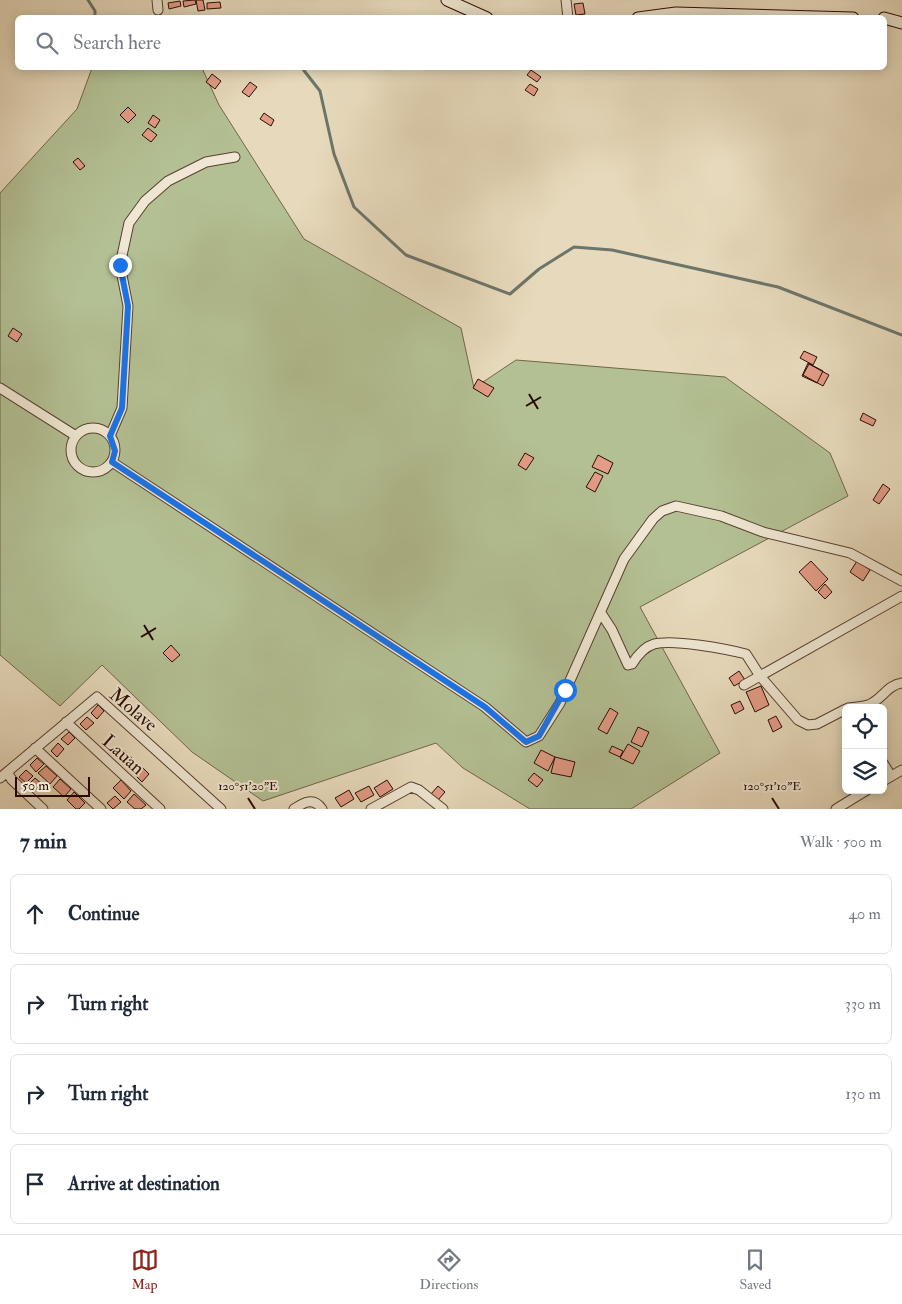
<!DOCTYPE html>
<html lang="en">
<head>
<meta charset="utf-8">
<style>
  body { margin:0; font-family:"IM FELL Double Pica",serif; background:#f6f6f7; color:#1f2937 }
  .controls { position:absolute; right:15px; bottom:15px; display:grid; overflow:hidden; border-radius:8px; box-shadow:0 2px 12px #0003 }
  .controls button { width:45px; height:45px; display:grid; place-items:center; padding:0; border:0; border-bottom:1px solid #e0e1e3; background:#fff; color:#1f2937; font:25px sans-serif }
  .scale { position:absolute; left:15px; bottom:12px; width:75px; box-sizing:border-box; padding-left:5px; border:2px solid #2b0b02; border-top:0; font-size:14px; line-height:18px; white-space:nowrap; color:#2b0b02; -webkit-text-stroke:4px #efe7d3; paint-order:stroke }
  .stop { position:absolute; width:15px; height:15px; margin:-11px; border:4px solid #1a73e8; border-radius:50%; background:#fff }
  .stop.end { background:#1a73e8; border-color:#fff; box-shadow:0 1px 5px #0008 }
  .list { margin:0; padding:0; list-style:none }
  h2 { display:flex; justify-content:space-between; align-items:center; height:65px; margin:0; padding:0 20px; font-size:21px }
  h2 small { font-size:16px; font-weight:400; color:#747a83 }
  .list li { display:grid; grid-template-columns:32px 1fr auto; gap:15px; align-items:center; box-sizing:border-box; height:80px; margin:0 10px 10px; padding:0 10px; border:1px solid #e0e1e3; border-radius:8px }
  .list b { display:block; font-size:19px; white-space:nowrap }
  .list em { font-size:16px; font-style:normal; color:#747a83 }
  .icon { flex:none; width:28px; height:28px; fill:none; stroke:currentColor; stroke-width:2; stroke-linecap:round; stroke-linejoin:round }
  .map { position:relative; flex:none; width:902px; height:809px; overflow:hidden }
  .search { position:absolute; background:#fff; box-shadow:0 2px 12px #0003; left:15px; right:15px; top:15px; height:55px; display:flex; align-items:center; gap:12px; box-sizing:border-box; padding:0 18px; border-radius:8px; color:#747a83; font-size:19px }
  .sheet { height:425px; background:#fff }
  nav { display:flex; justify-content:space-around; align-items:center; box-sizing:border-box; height:70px; border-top:1px solid #e0e1e3; background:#fff; font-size:14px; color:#747a83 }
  nav a { display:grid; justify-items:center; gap:2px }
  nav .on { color:#8f2418 }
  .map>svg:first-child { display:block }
  .green { fill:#b3c093; stroke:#6f664a }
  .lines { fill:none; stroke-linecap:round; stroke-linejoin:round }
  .stream { stroke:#6c756a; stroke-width:3 }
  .building { fill:#e39c87; stroke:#2b0b02 }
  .street-casing { stroke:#5a3f30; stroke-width:11 }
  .secondary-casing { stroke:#2b0b02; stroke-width:13 }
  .street { stroke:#efe7d3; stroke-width:9 }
  .secondary { stroke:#efe7d3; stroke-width:11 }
  .route { stroke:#1a73e8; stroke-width:6 }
  .ticks { fill:none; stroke:#2b0b02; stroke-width:2 }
  .labels { text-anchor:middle; stroke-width:4; stroke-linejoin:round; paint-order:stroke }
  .street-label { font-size:19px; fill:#2b0b02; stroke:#efe7d3 }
  .ticks-label { font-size:12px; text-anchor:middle; fill:#2b0b02; stroke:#efe7d3; stroke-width:4; stroke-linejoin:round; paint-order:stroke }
</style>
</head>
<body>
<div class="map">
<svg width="902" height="809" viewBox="0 0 902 809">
  <rect width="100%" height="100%" fill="#e7dabc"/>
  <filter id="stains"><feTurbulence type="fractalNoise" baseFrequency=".004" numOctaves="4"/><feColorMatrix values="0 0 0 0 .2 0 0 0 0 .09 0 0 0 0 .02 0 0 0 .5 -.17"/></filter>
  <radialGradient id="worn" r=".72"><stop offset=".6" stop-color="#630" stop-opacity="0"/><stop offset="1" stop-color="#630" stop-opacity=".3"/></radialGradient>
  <path class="green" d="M92,68H202L219,105L304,239L461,328L474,388L516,360L725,377L830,453L848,496L640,607L720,753L631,809H530L463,768L436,743L263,801L192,752L102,665L60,706L0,655V193L77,109Z"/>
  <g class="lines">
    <path class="stream" d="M88,0L95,11V18
      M302,68L320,91L334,154L354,207L406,255L510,294L539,269L574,247L612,250L778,287L902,335"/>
  </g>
  <path class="building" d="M195,0L196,4L184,7L183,1Z
    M196,0H203L205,10L198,11Z
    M180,1L181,6L169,9L168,3Z
    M220,2L221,8L207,9V3Z
    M583,3L585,14L576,15L574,4Z
    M531,70L541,77L537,82L527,75Z
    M212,74L221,81L215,89L206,82Z
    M250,82L257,87L249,97L242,92Z
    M530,84L538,89L534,96L525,90Z
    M128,107L136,115L128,123L120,115Z
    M264,113L274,120L271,126L260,119Z
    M153,115L160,120L155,128L148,123Z
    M148,128L157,135L151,142L142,135Z
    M78,158L85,166L80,170L73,162Z
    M13,328L22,334L17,342L8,336Z
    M804,351L817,357L813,365L800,358Z
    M808,363L823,371L817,383L802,376Z
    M809,364L829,375L823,386L803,375Z
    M478,379L494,388L488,397L473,388Z
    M863,413L876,420L873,426L860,420Z
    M525,453L534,458L526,470L518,465Z
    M598,455L613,463L608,474L592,467Z
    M595,472L603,476L595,492L586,487Z
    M883,484L890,489L879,504L873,500Z
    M811,561L828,579L816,591L799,572Z
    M857,561L870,570L863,581L850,572Z
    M825,584L832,592L825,599L818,592Z
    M171,645L180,655L172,662L163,653Z
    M739,671L745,680L734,686L729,678Z
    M761,686L769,705L755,712L746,692Z
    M740,701L744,709L735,714L731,705Z
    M98,705L104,711L97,719L91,713Z
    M610,708L618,713L607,734L598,729Z
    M776,716L782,727L773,732L768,720Z
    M87,717L94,723L86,730L80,724Z
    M638,727L649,732L642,747L631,742Z
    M69,732L75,738L68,745L61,739Z
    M58,743L64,749L57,757L51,751Z
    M628,744L640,751L633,764L620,758Z
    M612,746L623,751L620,757L609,752Z
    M124,750L135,761L128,768L117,758Z
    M541,750L555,757L548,771L534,763Z
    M555,757L575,762L571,777L551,773Z
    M37,758L44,764L36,772L30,765Z
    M138,763L149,774L142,782L131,771Z
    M46,766L57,776L50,784L38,773Z
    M26,770L33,776L26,783L19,777Z
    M534,773L543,780L537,787L528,780Z
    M35,778L42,784L34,791L28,785Z
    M60,779L71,789L64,797L53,787Z
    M121,780L131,791L124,799L113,788Z
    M387,780L393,789L380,797L374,788Z
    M369,786L374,795L361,802L355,793Z
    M438,786L445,792L438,800L431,794Z
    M349,790L354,799L341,807L335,798Z
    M74,792L85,803L79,809H76L67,800Z
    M134,794L146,805L141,809H135L127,802Z
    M115,796L121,802L113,809L107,803Z"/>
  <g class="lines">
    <g class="street-casing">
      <path id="street" d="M157,0L158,10
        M566,0L568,18
        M0,388L76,436
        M71 450a22 22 0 1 1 44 0a22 22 0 1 1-44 0Z
        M110,436L122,408L128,306L120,265L129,223L145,201L168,181L206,162L235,157
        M112,462L485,707L526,742L539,736L560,703L624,559L653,519L662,511L676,506L721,516L763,532L850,553L902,581
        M601,613L612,630L628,665L632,664C637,656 644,647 654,644C674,639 726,649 746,654L760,676L798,720L808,725L817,724L846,709
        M744,685L902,596
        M848,708C854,707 862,707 868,705C882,700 887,685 902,683
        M66,722L160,809
        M35,748L101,809
        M883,763L891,776
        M7,772L12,780L43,809
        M0,778L97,697L221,809
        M883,781L902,770
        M294,809C304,802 314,797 322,809
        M371,809L411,787L419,790L443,809
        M836,809L867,790"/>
    </g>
    <g class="secondary-casing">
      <path id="secondary" d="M447,0L487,18
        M638,18L676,13L853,18
        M884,18L902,23"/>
    </g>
    <use href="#street" class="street"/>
    <use href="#secondary" class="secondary"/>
  </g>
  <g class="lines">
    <path class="route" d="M120,265L128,306L122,408L110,436L115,451L112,462L485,707L526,742L539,736L565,690"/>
  </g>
  <path class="ticks" d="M529,394L538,409M526,406L541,397M144,625L153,640M141,637L156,628M248,798L255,809M772,798L779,809"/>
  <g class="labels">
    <g class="street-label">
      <text transform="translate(134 709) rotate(40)" y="7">Molave</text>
      <text transform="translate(124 754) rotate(42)" y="7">Lauan</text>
    </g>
  </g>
  <g class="ticks-label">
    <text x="248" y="790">120°51'20"E</text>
    <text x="772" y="790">120°51'10"E</text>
  </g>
  <rect width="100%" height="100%" filter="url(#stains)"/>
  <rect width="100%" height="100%" fill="url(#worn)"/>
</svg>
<div class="controls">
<button><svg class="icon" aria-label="locate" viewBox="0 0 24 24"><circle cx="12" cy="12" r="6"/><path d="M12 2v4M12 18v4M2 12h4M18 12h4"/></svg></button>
<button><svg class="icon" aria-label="layers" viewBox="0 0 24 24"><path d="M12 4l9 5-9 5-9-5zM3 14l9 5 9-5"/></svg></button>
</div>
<div class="scale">50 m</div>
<div class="stop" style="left:565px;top:690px"></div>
<div class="stop end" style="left:120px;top:265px"></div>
<div class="search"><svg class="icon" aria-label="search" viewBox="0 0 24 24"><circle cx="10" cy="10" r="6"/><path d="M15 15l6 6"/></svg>Search here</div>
</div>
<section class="sheet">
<h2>7 min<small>Walk · 500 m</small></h2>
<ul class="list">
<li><svg class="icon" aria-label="ahead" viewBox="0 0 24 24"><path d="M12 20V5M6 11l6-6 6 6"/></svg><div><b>Continue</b></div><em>40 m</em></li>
<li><svg class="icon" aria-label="right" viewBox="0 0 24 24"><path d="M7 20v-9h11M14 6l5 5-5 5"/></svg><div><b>Turn right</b></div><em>330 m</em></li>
<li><svg class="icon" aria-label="right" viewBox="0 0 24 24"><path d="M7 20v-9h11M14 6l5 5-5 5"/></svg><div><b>Turn right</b></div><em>130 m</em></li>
<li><svg class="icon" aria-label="arrive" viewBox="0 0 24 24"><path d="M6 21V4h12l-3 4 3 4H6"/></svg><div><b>Arrive at destination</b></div></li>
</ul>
</section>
<nav>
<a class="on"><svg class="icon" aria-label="map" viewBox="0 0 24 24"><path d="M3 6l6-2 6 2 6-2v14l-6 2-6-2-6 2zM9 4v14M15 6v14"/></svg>Map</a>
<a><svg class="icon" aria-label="directions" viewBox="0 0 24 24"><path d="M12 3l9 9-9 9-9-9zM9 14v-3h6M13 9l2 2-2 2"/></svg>Directions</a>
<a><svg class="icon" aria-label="saved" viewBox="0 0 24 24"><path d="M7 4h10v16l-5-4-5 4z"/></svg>Saved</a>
</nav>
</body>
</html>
